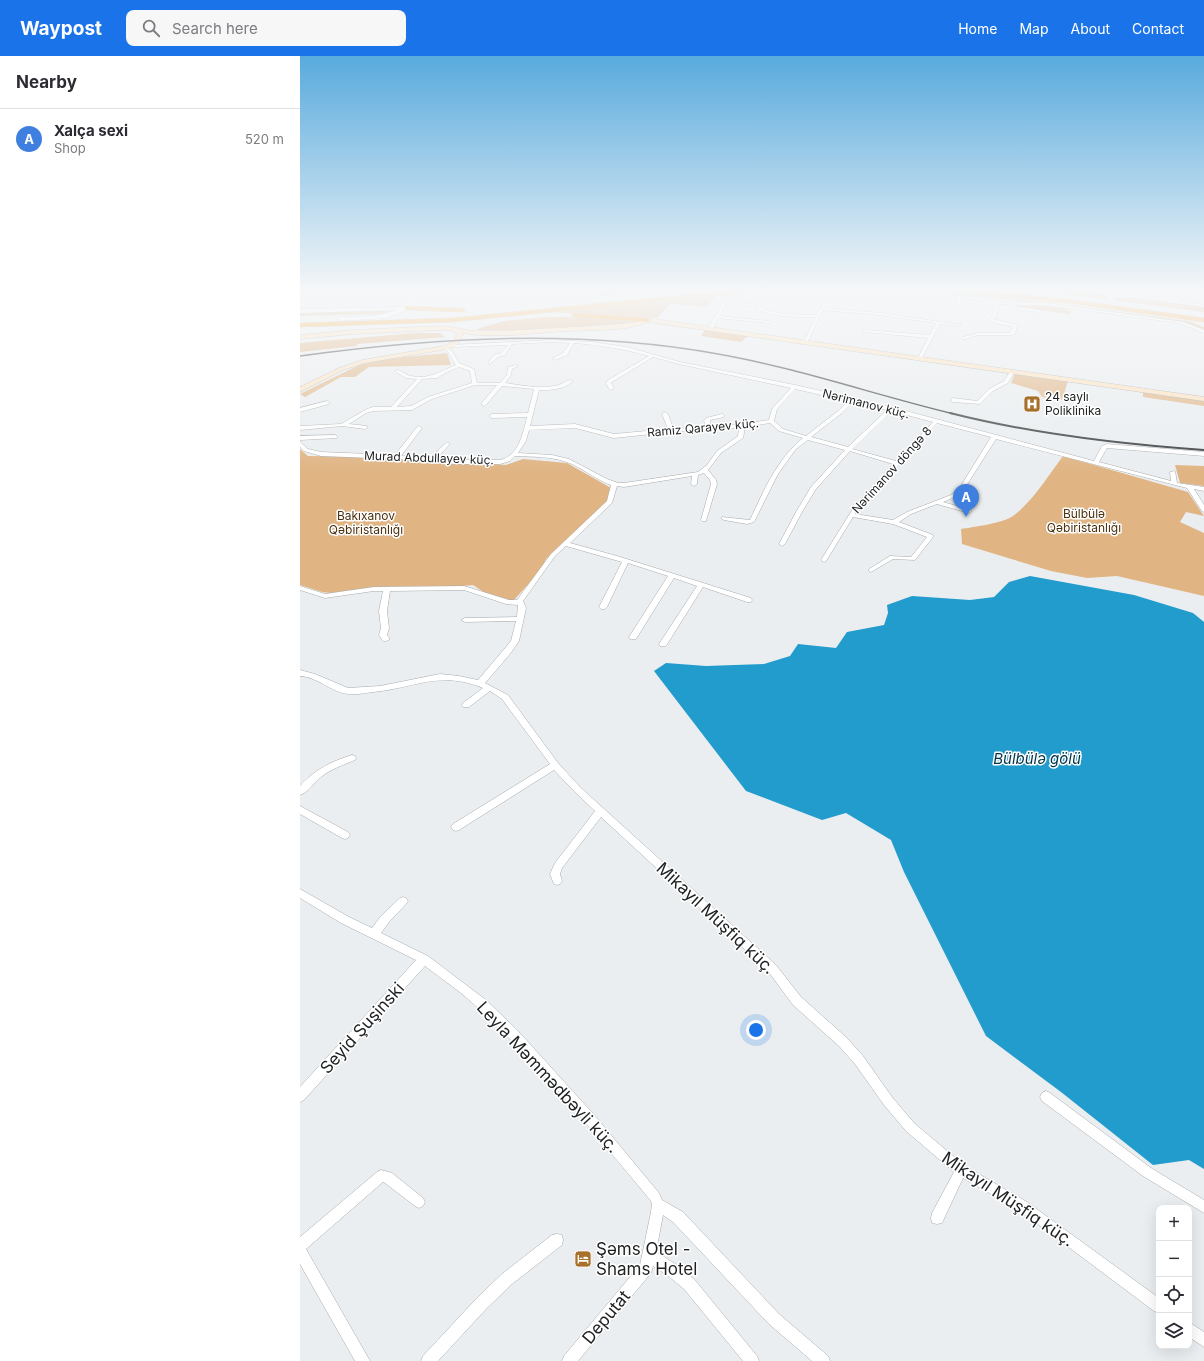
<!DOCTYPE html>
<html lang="en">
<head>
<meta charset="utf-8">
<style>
  body { margin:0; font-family:Inter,sans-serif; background:#f7f7f7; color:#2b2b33 }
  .controls { position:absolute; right:12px; bottom:12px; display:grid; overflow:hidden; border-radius:8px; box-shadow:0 4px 16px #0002 }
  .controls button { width:36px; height:36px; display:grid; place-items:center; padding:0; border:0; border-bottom:1px solid #e1e1e2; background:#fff; color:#2b2b33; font:20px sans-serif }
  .you { position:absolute; left:456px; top:974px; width:14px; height:14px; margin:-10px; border:3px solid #fff; border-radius:50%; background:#1a73e8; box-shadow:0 0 0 6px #1a73e833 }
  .badge { display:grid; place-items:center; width:26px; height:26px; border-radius:50%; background:#1a73e8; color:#fff; font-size:13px; font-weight:700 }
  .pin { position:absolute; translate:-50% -33px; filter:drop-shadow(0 1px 2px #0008) }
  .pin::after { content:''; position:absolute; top:21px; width:14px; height:12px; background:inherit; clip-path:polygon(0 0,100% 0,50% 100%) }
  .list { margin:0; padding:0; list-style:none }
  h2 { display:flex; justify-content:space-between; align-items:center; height:52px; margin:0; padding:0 16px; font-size:17px }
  h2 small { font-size:13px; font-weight:400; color:#7c7c81 }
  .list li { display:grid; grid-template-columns:26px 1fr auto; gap:12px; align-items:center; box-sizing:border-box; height:60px; padding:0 16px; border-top:1px solid #e1e1e2 }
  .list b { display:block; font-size:15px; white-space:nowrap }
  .list p { margin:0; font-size:13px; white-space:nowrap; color:#7c7c81 }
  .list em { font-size:13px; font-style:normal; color:#7c7c81 }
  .icon { flex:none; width:22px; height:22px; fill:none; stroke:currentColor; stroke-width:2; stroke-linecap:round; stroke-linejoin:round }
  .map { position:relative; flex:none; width:904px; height:1305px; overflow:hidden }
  header { display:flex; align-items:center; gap:24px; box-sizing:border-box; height:56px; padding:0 20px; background:#1a73e8; color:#fff }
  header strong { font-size:19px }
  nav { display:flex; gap:22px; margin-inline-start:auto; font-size:14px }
  .search { width:280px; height:36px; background:#f7f7f7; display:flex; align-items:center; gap:10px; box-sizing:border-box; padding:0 14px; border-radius:8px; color:#7c7c81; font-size:15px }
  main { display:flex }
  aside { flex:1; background:#fff }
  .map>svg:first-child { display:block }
  .green { fill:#e0b483 }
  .water { fill:#219ccc }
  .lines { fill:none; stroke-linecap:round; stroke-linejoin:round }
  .minor-casing { stroke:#a7abad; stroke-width:1 }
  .tertiary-casing { stroke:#a7abad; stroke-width:1 }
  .secondary-casing { stroke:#a7abad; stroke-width:1 }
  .motorway-casing { stroke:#c9c9c9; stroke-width:1 }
  .minor { fill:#fff; fill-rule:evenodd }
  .tertiary { fill:#fff; fill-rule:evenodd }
  .secondary { fill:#fee3be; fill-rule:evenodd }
  .motorway { fill:#faa225; fill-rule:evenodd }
  .rail-far1 { stroke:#3b3d3e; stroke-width:1.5 }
  .rail { stroke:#3b3d3e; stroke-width:2 }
  .labels { text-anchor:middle; stroke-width:3; stroke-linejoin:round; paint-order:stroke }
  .far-poi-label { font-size:12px; fill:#1d1f20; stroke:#fff; text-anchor:start }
  .far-street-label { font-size:12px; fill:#1d1f20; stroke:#fff }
  .far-park-label { font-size:12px; fill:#4b300e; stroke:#fff }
  .water-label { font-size:15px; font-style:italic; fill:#003347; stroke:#fff }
  .near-street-label { font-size:17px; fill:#1d1f20; stroke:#fff }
  .near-poi-label { font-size:17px; fill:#1d1f20; stroke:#fff; text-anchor:start }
</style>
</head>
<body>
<header>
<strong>Waypost</strong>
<div class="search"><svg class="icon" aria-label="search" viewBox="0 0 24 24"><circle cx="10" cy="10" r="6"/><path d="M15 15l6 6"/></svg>Search here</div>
<nav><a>Home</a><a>Map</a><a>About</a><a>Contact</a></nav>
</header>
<main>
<aside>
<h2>Nearby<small></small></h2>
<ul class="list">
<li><span class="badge" style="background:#3f7fe0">A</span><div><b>Xalça sexi</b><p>Shop</p></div><em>520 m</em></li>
</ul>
</aside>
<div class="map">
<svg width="904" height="1305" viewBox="0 0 904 1305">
  <rect width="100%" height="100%" fill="#eaeef0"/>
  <path class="green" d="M304,235H355L296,240L298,236Z
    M486,235H616L697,240L889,265L904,271V275L878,265L746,247L718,246L716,244L635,238L577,236L431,239L429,241L421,240Z
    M742,235H783L798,237L806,241H831L904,251V256Z
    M417,240L406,251L370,248L357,262L250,256Z
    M717,249H740L771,254L770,258L718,251L716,250Z
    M83,255L90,256L79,258L0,260V256Z
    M245,261H286L338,265L332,268L215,275L177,274V273L204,265Z
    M358,267L449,279L441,286L401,280L405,274L356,268Z
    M115,277H140L145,281L57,288V290L0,296V287Z
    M147,297L151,309L69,311L55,321H41L5,341L0,338L61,308L93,302Z
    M715,317L768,325L762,344L742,341L738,335L711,327Z
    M843,335L904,345V350L843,341Z
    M0,393L8,400L90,401L206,409L223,403L267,407L311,432L307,447L246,503L241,514L213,545L185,537L173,529L143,532L76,531L30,537L22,536L0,529Z
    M763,400L888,436L904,460L886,456L880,466L904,477V540L817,520L787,522L751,515L662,488L661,473C674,471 703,467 713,460C733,445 748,420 763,400Z
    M875,409L904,410V430L880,427Z"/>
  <path class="water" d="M730,520L834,539L893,557L904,566V1113L889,1104L853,1109L761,1036L686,980L604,816L591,784L546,757L522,764L446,735L354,615L366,607L406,610L464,608L490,600L498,588L536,592L547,576L584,569L588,557L587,549L612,540L670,544L694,541L709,526Z"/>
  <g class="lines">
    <g class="minor-casing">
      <path id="minor" d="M20,235H34L116,243L118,244L116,245L22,236Z
        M211,235H215V237L218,238L253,235L218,240L214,239L208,242L223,245L224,246L222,247L204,244L194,248L192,247L211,237Z
        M785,235H801L808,239H834L904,249V251L834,241H813L814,246L812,247L810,246L809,243L801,238Z
        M574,236L628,237L694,243L699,246L746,247L883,266L904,274V277L882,268L872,266L746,249H714L716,251L740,254V256H738L715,253L709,248H700L696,260L693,263L717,269L715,278L711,279H678L665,283H663V281L678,277H710L713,271L688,265V264L692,260L696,247L693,245L662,242L658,253L656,254L654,253L658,242L628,239L574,238L529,244L525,252L581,257L662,269L660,270L640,268L622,302L620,303L618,302L628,282L565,276L563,275L565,274L630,279L636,267L581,259L523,254L508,285L506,286L504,285L516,261C496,261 477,262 458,254L457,251L427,247L419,260L470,265L472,266L470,267L418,262L413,272L409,271L423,246L427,242L429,243L428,245L458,249L461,241L463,240L465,241L461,250L462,252C479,260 498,258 517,259L526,242Z
        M252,284L292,286L327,291L380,306L495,329L591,351L794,405L802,390L807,388L904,396V400L807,392L799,406L871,425L870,416L875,415L877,427L904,431V435L894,433L904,449V456L902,455L887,432L696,383L663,435L655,441L643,446L671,454V456L669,457L637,448L611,458L599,466L633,479V481L615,504L593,503L571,516L569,515V513L590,500L611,501L627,481L593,468L553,461L526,505L524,506L521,504L554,451L593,408L550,395L516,433L502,456L485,488L482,490L479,488L496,456L511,431L545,394L508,384L496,393L478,418L454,466L447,468L424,464L422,463V461L450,464C464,434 477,403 503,382L479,375L470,367L445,371L443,382L421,397L408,414L416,424L417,428L406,465H402L401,464L411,428L410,424L404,417L398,419L397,428L394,430L391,428L392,420L324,431L317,430L312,447L270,487L317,500L451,542L452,544L451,546H447L403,531L366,590H360L359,588L397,530L374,522L336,583H330L329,581L368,520L328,507L307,551L305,553H301L299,551L322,506L266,490L255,500L223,545L226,552L219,585L210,598L185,627L208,639L258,707L281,732L476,909L501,941L547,982L563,1000L592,1041L614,1067L665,1110L727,1146L859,1242V1257L854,1255L719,1154L663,1122L642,1167L637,1168L632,1167L631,1162L632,1157L654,1116L606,1075L584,1049L555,1008L539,990L493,949L468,915L301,761L262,812L260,818L262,825L260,828L257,829L254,828L250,818L255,807L295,755L275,736L254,714L159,774L156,775L153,774L151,771L153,768L250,708L202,643L190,635L169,651H163L162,649L163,647L183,632C140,614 115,632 73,636C65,637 56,639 48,638C31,636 18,621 0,620V614L15,618L48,632L80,630L140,618L159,620L178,624L211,585L216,565L165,566L161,564L165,562L217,561L218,549L206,548L164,534L90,535L87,555L89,572L87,579L90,583L86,585H83L79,579L81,572L79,555L83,535H74L25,542L0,534V530L25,538L74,531L164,530L209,544H217L251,498L307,445L311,429C297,424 285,414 272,408C254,400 234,401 215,400L210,405L200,408H156L97,403L21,400L4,395L0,391V386L8,393L21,396L95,399L117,371L119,370L122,372L101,400L130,402L147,386L150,388L149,389L136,403L156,404H200C219,400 223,377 227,361L192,362L189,360L192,358L228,357L234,333L202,330L186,349L184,350L181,348L197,329H175L132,343L112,354L73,355L66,357L49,368L67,370V372L65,373L42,370L0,374V370L41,368L67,353L73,351H91L117,323L106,322L96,316V314C102,314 105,319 111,320C129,324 140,315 156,309L148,296L144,292L146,291L152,295L159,307L174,313L177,327H200L207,319L208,311L216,309L218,310L212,313L211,319L205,327C221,329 238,333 255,330C261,329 266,324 272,324V326C262,334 251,334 239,334L230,370L275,368L314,378L368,373L362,358L365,356L368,358L373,372L406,370L404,365L406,362L422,358L424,359V361L410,364L411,370L442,368L469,364L472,353L491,332L379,308L353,301L312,326L311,327L314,332L311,334L309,333L306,327L308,324L349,300C324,293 300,289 274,287L267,299L255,304L253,303V302L263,297L270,287L252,286L212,288L205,299L198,301L190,308L188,307L194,299L201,297L208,289L152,291L150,290L152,289ZM159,311L170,315L172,327L128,341L111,350L97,351L122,323L137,322L147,316ZM495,333L548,345L538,355L506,380L483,373L474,365L477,353ZM553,346L587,354L548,391L511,381L542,357ZM592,355L633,366L596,405L552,393ZM637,367L691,381L659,433L651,439L607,456L593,464L555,458L558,453ZM275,372L314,382L371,376L439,372L438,380L417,395L407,409L398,416L324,427H318L307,423L269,403L252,399L218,397L226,385L229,374Z
        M711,314L715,315L708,327L693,335L680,348L653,346L650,344L653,342L677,345L689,333L704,325Z
        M27,345L29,346V348L0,356V352Z
        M35,379L37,380V382L0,384V380Z
        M52,699L55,700L56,702L55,704C43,709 31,713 21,721C14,726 8,737 0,739V730C14,714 32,705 52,699Z
        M0,750L48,776L50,779L48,782L45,783L42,782L0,758Z
        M0,833L49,861L72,872L81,860L100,842L103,841L106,842L108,845L106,848L89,866L81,877L128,900L186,944L219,976L296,1061L359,1137L362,1144L383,1156L479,1258L528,1300L530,1305H512L469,1268L373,1166L363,1159L356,1196L377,1209L394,1223L457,1300L459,1305H443L384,1233L367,1219L353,1210L351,1217L278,1305H262L264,1300L340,1209L351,1156L352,1148L351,1145C296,1079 242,1011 179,953C163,937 143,924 125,910L4,1044L0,1046V1031L116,904L41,867L0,842Z
        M746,1035L750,1037L851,1112L904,1144V1157L843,1120L742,1045L740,1041L742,1037Z
        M81,1114L92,1117L123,1142L125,1146L123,1150L119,1152L115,1150L85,1127L83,1126L6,1193L70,1305H55L0,1208V1181L77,1116Z
        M257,1178L262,1179L263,1184L262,1189L212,1228L187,1252L138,1305H121L123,1300L177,1242L202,1218L252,1179Z
        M889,1266L904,1276V1291L889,1281Z"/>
    </g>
    <g class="tertiary-casing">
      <path id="tertiary" d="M119,235H125L110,251V253L86,262L40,265L37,263L40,261L75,260L97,254L0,257V253L104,251Z"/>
    </g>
    <g class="secondary-casing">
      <path id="secondary" d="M347,262L904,341V345L348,266C325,276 291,274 266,275C232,277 195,283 162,277L163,278L158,288L148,293L65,307L43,314L0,336V331L39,312L62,304L144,290L153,286L157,278L151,274H142L54,278L0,283V279L54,274L139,270L151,271L173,275H202L310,269L337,266Z"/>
    </g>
    <g class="motorway-casing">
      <path id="motorway" d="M423,235H449L445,237L152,266L0,271V267L152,262Z
        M663,235H689L774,244L904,262V266L774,248L667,237Z
        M105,250L162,252L166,254L162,256L108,254H105Z
        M272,257L347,262L351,264L347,266L275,261L271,259Z"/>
    </g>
    <use href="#minor" class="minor"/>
    <use href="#tertiary" class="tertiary"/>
    <use href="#secondary" class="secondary"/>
    <use href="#motorway" class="motorway"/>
    <path class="rail-far1" d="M0,300C139,281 279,273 418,298C498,312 575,339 654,358"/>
    <path class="rail" d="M650,357C733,378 818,388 904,394"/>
  </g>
  <linearGradient id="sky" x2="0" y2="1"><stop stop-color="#58aadd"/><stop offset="0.56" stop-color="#f6f7f8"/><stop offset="1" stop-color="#f6f7f8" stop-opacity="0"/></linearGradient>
  <rect width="904" height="418" fill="url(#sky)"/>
  <defs>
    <g id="hospital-square" transform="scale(0.9)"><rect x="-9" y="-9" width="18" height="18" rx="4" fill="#a7712c" stroke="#fff"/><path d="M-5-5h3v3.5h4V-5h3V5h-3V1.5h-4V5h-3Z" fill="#fff"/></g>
    <g id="hotel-square" transform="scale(0.9)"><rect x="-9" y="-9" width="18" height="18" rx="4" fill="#a7712c" stroke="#fff"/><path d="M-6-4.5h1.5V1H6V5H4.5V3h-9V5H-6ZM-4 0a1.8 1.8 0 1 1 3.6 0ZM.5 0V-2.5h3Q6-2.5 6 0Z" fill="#fff"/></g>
  </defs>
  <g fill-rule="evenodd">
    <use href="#hospital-square" x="732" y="348"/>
    <use href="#hotel-square" x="283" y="1203"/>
  </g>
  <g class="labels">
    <g class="far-poi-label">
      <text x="745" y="345">24 saylı<tspan x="745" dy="14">Poliklinika</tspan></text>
    </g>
    <g class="far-street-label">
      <text transform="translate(566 348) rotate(14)" y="4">Nərimanov küç.</text>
      <text transform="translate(403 372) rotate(-5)" y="4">Ramiz Qarayev küç.</text>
      <text transform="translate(129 402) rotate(2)" y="4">Murad Abdullayev küç.</text>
      <text transform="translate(592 414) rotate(-48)" y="4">Nərimanov döngə 8</text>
    </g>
    <g class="far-park-label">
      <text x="784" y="462">Bülbülə<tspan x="784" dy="14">Qəbiristanlığı</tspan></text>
      <text x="66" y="464">Bakıxanov<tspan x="66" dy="14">Qəbiristanlığı</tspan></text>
    </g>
    <g class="water-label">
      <text x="737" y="708">Bülbülə gölü</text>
    </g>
    <g class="near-street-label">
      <text transform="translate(416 862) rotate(43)" y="6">Mikayıl Müşfiq küç.</text>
      <text transform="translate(62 972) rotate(-48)" y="6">Seyid Şuşinski</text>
      <text transform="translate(248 1021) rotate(47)" y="6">Leyla Məmmədbəyli küç.</text>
      <text transform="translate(708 1143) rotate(34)" y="6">Mikayıl Müşfiq küç.</text>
      <text transform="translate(306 1261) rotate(-50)" y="6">Deputat</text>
    </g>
    <g class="near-poi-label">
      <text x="296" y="1199">Şəms Otel -<tspan x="296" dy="20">Shams Hotel</tspan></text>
    </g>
  </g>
</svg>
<div class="controls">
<button>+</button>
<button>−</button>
<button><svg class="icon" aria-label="locate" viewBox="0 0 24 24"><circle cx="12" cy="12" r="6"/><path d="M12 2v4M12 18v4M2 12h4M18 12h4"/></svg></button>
<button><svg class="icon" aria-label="layers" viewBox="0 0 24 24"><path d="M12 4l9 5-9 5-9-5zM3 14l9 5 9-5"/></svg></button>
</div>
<div class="you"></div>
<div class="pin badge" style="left:666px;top:461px;background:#3f7fe0">A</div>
</div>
</main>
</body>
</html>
